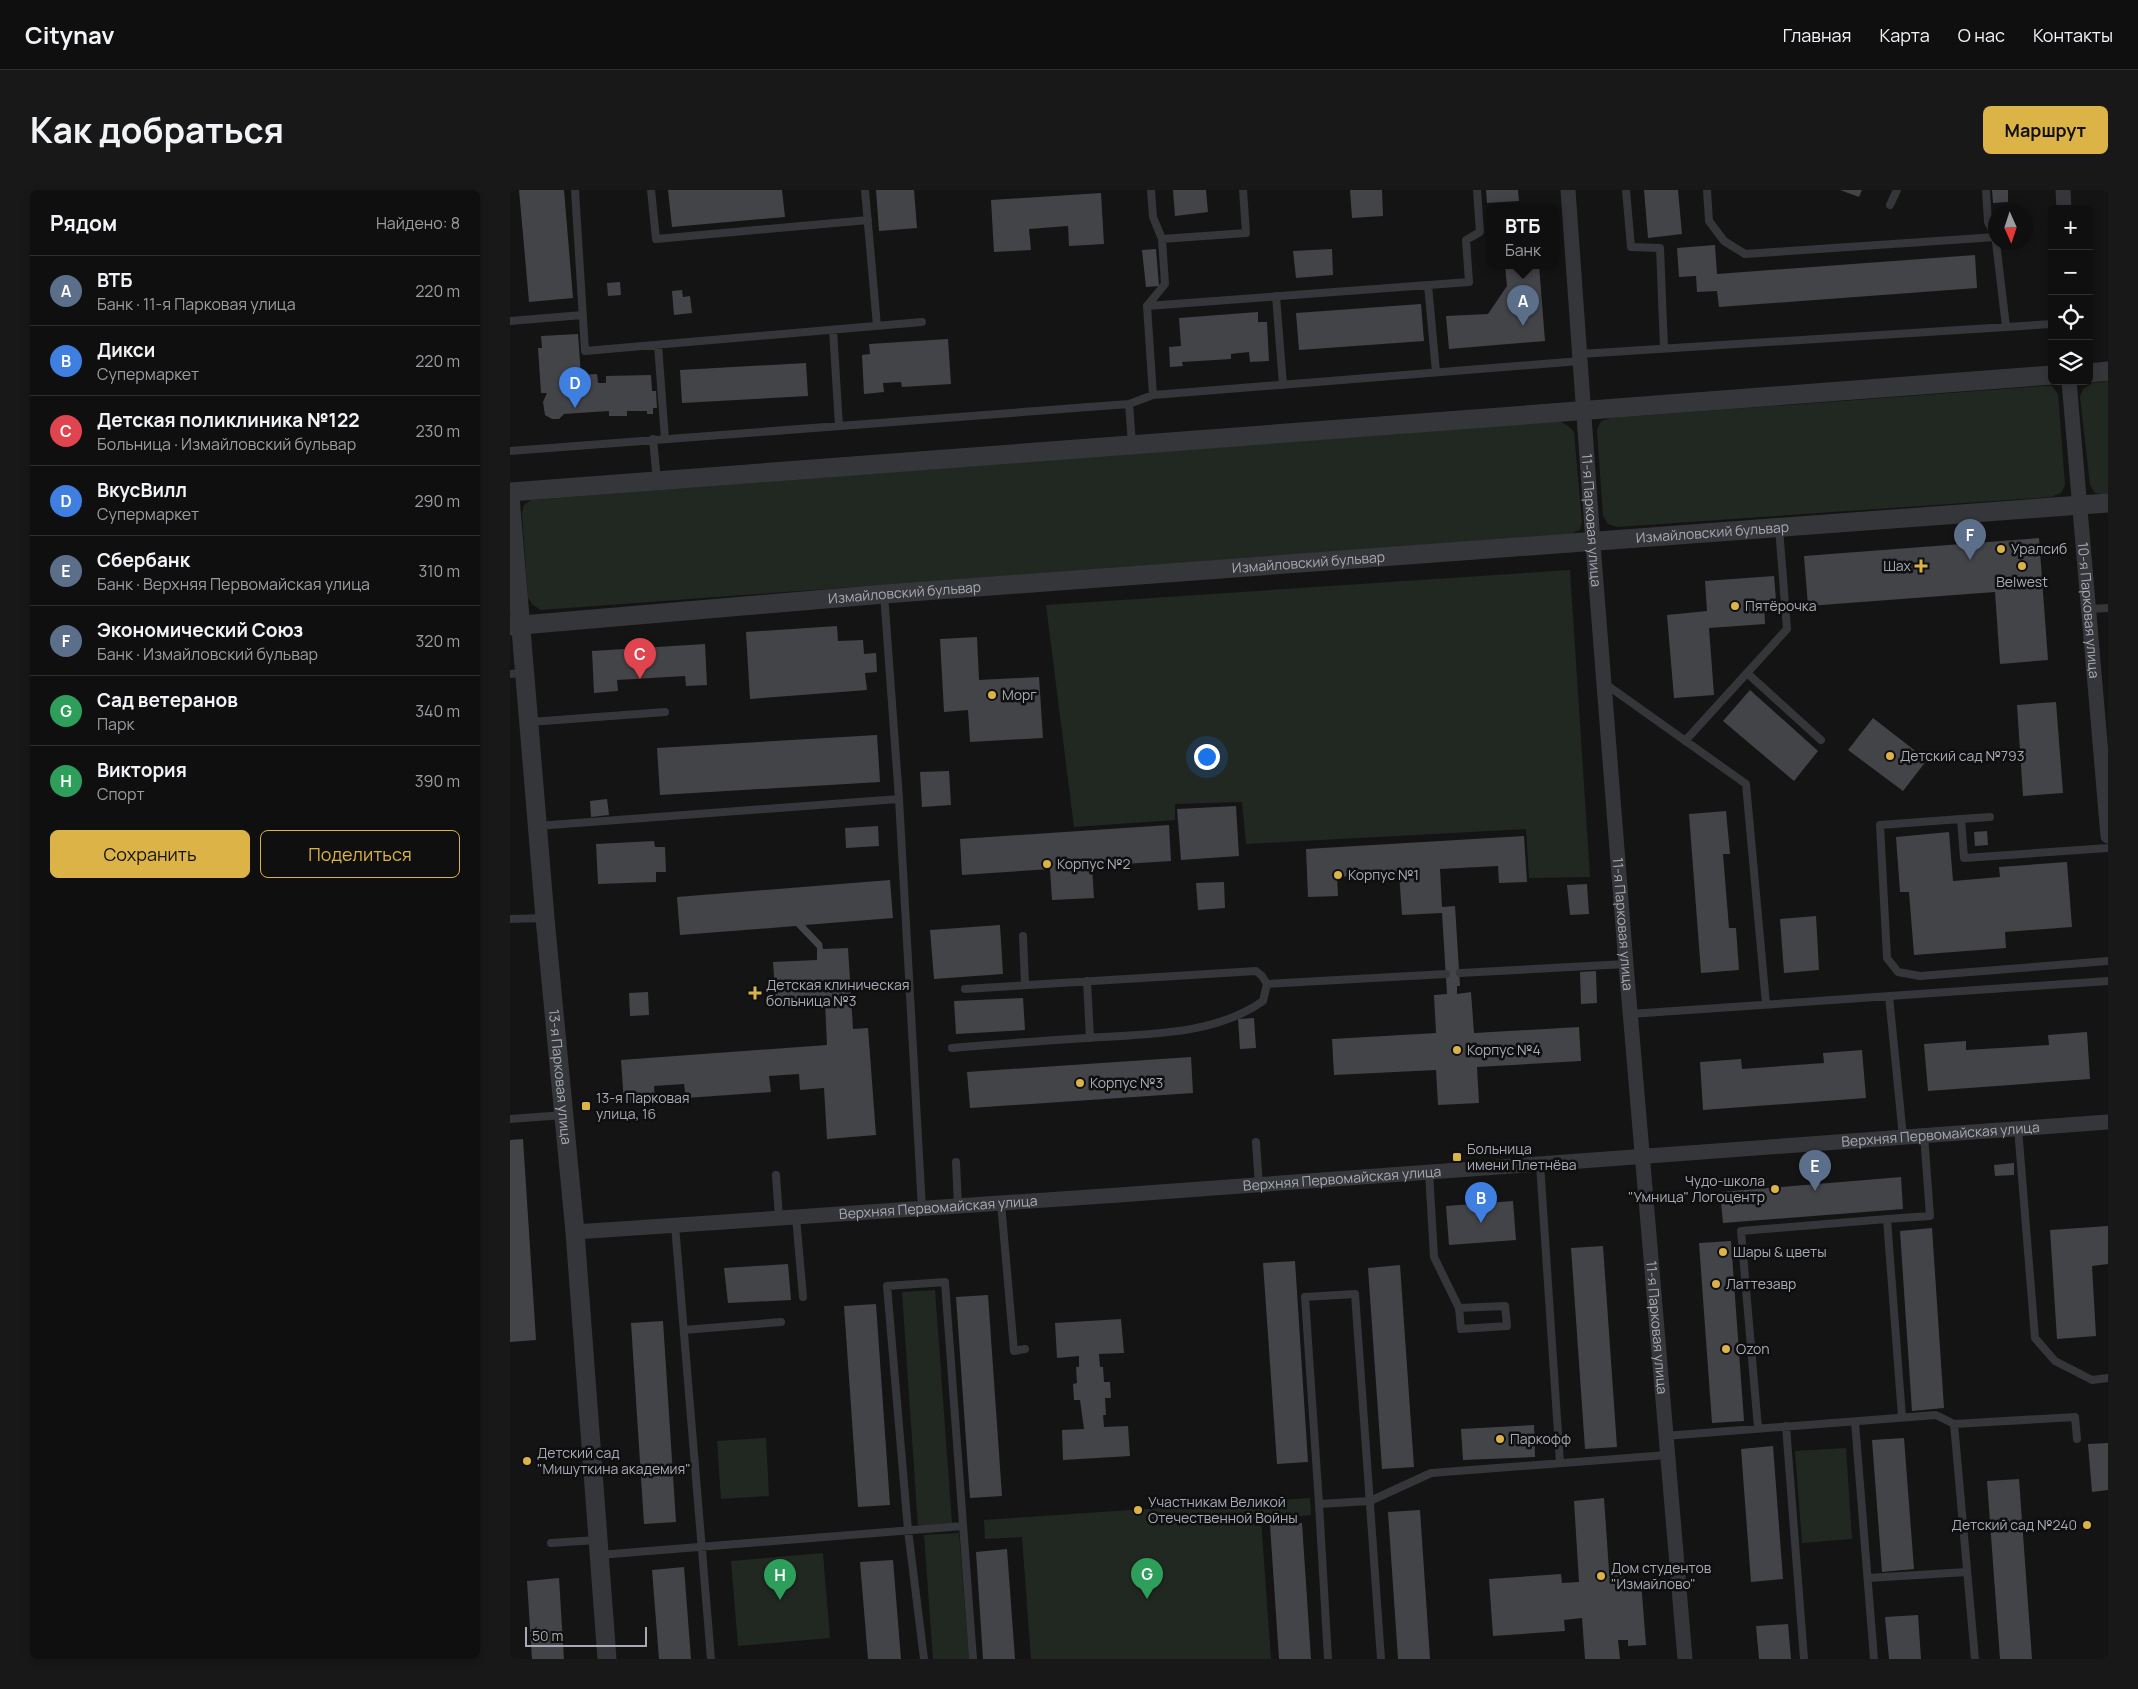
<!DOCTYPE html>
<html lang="ru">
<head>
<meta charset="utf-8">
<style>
  body { margin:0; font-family:Manrope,sans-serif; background:#181819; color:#f1f3f6 }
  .controls { position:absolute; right:15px; top:15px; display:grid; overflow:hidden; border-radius:8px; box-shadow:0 2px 8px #0003 }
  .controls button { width:45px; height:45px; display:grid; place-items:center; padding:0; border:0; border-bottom:1px solid #2f2f30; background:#0f0f10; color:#f1f3f6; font:25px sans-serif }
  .compass { position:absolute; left:1478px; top:15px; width:45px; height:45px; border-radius:50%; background:#0f0f10; box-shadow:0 2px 8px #0003; rotate:177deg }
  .scale { position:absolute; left:15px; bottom:12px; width:122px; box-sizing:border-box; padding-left:5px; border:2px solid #a7aab4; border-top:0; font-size:14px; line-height:18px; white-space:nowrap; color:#a7aab4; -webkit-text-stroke:4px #0f0f10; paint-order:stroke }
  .you { position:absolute; left:696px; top:566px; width:18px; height:18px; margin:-12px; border:4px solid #fff; border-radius:50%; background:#1a73e8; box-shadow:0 0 0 8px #1a73e833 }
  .badge { display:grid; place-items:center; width:32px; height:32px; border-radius:50%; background:#dbb346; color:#fff; font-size:16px; font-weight:700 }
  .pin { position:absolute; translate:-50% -41px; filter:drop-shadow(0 1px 2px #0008) }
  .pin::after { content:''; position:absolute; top:26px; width:18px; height:15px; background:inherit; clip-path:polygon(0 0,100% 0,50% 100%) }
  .popup { position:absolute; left:977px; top:14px; width:72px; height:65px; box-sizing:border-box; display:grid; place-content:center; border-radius:8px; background:#0f0f10; filter:drop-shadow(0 1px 4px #0005); font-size:16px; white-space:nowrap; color:#9b9c9f }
  .popup b { font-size:19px; color:#f1f3f6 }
  .popup::after { content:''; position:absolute; left:50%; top:100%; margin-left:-10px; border:10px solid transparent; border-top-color:#0f0f10 }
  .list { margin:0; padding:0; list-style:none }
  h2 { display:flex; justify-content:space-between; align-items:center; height:65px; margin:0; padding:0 20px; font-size:21px }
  h2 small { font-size:16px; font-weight:400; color:#9b9c9f }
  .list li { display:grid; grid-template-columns:32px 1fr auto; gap:15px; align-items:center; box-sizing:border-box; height:70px; padding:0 20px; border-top:1px solid #2f2f30 }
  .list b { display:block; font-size:19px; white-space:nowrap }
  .list p { margin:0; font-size:16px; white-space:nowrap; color:#9b9c9f }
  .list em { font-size:16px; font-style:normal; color:#9b9c9f }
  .actions { display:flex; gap:10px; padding:15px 20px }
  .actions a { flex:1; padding:11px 0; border:1px solid #dbb346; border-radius:8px; text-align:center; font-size:18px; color:#dbb346 }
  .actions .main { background:#dbb346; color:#111 }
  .icon { flex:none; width:28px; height:28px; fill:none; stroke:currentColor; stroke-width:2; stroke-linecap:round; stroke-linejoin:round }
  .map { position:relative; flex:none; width:1598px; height:1469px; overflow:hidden; border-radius:8px }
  header { display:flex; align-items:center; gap:30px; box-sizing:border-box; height:70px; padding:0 25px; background:#0f0f10; border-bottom:1px solid #2f2f30 }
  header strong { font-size:24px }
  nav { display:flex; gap:28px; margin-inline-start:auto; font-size:18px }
  .intro { display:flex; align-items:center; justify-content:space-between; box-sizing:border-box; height:120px; padding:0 30px }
  h1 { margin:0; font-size:35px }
  .button { padding:12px 22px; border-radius:8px; background:#dbb346; color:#111; font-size:18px; font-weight:700 }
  main { display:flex; gap:30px; padding:0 30px }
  aside { flex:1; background:#0f0f10; border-radius:8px; box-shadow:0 2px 8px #0003 }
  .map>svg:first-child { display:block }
  .green { fill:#212822 }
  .building { fill:#434448 }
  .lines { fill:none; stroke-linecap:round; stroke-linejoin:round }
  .service { stroke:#35363a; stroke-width:8 }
  .minor { stroke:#35363a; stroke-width:15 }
  .tertiary { stroke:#35363a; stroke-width:19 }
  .poi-dot { fill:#dbb346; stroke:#0f0f10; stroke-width:2 }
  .labels { text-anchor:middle; stroke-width:5; stroke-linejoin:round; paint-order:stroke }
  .street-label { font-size:14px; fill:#a7aab4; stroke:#0f0f10 }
  .poi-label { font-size:14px; fill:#a7aab4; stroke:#0f0f10; text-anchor:start }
</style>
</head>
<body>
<header>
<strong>Citynav</strong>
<nav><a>Главная</a><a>Карта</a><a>О нас</a><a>Контакты</a></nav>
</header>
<div class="intro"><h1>Как добраться</h1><a class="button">Маршрут</a></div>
<main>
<aside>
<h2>Рядом<small>Найдено: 8</small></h2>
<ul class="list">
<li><span class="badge" style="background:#5c6f8a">A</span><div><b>ВТБ</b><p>Банк · 11-я Парковая улица</p></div><em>220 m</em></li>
<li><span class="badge" style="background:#3f7fe0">B</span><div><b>Дикси</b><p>Супермаркет</p></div><em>220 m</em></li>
<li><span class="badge" style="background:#e0444e">C</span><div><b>Детская поликлиника №122</b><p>Больница · Измайловский бульвар</p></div><em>230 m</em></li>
<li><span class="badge" style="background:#3f7fe0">D</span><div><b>ВкусВилл</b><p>Супермаркет</p></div><em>290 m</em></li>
<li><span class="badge" style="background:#5c6f8a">E</span><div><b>Сбербанк</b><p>Банк · Верхняя Первомайская улица</p></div><em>310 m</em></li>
<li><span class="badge" style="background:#5c6f8a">F</span><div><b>Экономический Союз</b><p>Банк · Измайловский бульвар</p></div><em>320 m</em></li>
<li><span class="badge" style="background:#2e9e5b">G</span><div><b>Сад ветеранов</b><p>Парк</p></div><em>340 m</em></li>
<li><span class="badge" style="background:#2e9e5b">H</span><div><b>Виктория</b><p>Спорт</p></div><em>390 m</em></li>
</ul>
<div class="actions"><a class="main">Сохранить</a><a>Поделиться</a></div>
</aside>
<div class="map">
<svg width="1598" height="1469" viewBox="0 0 1598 1469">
  <rect width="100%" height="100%" fill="#141415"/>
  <path class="green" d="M1598,191V305L1585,303L1580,295L1570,207L1573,199L1582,193Z
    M1533,196H1542L1548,204L1555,295L1551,303L1541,307L1107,337L1098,334L1093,326L1087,240L1091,231L1101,228Z
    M1050,231L1058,236L1064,242L1072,332L1070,340L1060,344L31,420L23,415L18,408L12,323L14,315L21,310Z
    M1060,380L1080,687L1019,688L1016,639L736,654L732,612L665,614V630L564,637L536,415Z
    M425,1100L442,1333L408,1336L392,1102Z
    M256,1248L259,1306L211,1309L207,1251Z
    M1336,1258L1342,1349L1292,1353L1285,1261Z
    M800,1308L801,1325L751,1329L761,1469H521L512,1347L475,1349L474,1330Z
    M449,1343L459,1469H423L414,1345Z
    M313,1363L320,1448L228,1456L221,1371Z"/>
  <path class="building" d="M9,0H54L63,108L19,112Z
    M158,0H272L275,27L162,37Z
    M366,0H404L407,38L369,41Z
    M663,0H696L698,22L665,26Z
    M840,0H872L873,26L842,28Z
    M976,0H1008L1009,11L977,13Z
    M1134,0H1168L1172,44L1138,48Z
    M1330,0H1352L1349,7Z
    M1482,0H1498V12L1483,13Z
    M591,3L594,54L559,56L558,36L519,39L521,60L484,62L481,10Z
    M1205,55L1207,84L1465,65L1467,98L1209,117L1207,101L1187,102L1186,86L1169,87L1167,58Z
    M646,59L649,96L636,97L632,60Z
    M822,59L823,85L786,88L783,61Z
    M995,75H1029L1035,151L939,159L936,126L978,124L997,96Z
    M110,92L111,105L98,106L97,93Z
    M172,100L173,107L180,106L182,123L164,125L162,101Z
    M911,114L914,151L789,160L786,123Z
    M748,122V132H757L759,171L740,172L739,162L729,163L721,164V169L672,172L673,176L660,177L659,157L671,156L669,128Z
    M68,144L71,185L87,184L88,193H96V186L141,185L142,201H146L147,218H143V224H137V221H117V226H99V221L54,224L49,229H42L35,225L33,212L37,203H31L28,158H32L31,146Z
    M438,149L441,194L392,197L391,192L373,193L374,202L354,204L352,165L360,164L359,154Z
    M296,173L298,206L172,213L170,180Z
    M1529,348L1538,470L1490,474L1485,402L1298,416L1294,366Z
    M1264,386L1266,410L1254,411L1255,434L1199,438L1204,505L1164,508L1157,425L1197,421L1195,391Z
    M327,436L328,451L353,450L354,464L366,463L367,482L355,483L357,500L240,509L236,442Z
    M467,447L469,490L529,487L533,548L460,552L458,520L434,522L430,449Z
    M195,454L197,495L176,496L175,486L107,490L108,501L84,503L82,461Z
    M1240,500L1308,561L1284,591L1213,531Z
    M1546,512L1553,603L1513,606L1507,515Z
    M1363,528L1417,570L1393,601L1338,560Z
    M367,545L370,592L150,605L147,558Z
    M439,581L441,615L412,617L410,582Z
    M97,609L99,625L81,627L80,611Z
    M726,616L729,666L671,670L667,619Z
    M1216,621L1220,664H1213L1219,738H1226L1229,780L1191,783L1179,624Z
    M659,635L661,671L582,676L584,708L542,710L540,679L452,685L450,649Z
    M368,636L369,656L336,658L335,638Z
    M1477,641L1478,655L1465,656L1464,642Z
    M1439,642L1443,691L1490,687L1489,677L1557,672L1562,737L1495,742L1496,758L1404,765L1399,702H1390L1386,647Z
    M1014,646L1017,692L989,693L988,676L930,679L932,717L945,716L950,796H947V804L961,802L964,843L1069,837L1071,871L967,877L969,913L928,915L926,880L824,885L822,849L926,843L924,805L937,804L932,723L892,725L889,683L827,687L828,706L798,707L796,659Z
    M144,651L145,657H155L156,682H146V692L88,694L86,654Z
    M380,690L383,728L295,735L312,753L313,759L338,758L343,839L358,838L366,945L317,949L314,898L290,900L289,884L259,886L261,902L176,908L174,894L144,896L145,911L114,913L111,870L317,855L315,811L266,814L263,772L307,770V758L286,736L170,745L167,707Z
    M714,692L715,718L688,720L686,693Z
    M1077,694L1079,724L1060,725L1057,695Z
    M1306,726L1309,780L1274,783L1270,729Z
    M490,735L493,784L424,789L420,740Z
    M1086,781L1087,813L1071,814L1070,782Z
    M138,802L139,825L120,826L119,803Z
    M513,808L515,840L446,844L444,811Z
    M744,828L746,858L730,859L728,829Z
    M1577,842L1580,889L1418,901L1414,854L1456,851V860L1539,855L1538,845Z
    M1352,860L1356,908L1193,920L1190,872L1231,869L1232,879L1314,873L1313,863Z
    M681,867L683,903L460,918L457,882Z
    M13,949L26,1150L0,1152V950Z
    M1504,973V985L1485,986L1484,975Z
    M1391,987L1393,1019L1213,1033L1210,1002Z
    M1003,1011L1006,1050L939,1055L936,1016Z
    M1598,1036V1074L1582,1076L1586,1146L1547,1149L1540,1040Z
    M1422,1038L1434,1218L1402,1221L1390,1041Z
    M1221,1051L1234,1231L1202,1233L1189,1053Z
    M1093,1056L1107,1257L1075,1259L1061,1058Z
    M785,1071L798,1272L767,1274L753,1073Z
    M278,1074L281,1110L218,1113L214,1078Z
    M890,1075L904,1277L872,1279L858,1078Z
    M478,1105L492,1306L460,1308L446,1107Z
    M366,1114L380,1315L348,1317L334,1116Z
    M611,1129L614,1163L589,1164L590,1177H593L594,1192H600L601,1208H595L596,1225H593L594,1237L618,1236L620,1266L553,1270L552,1240L574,1239L570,1210H564L563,1194L567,1193L566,1177H569V1166L547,1168L545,1133Z
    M153,1131L166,1332L134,1334L121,1133Z
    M1024,1235L1025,1267L953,1270L951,1239Z
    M1394,1248L1404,1379L1372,1382L1362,1250Z
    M1598,1253V1300L1582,1302L1578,1254Z
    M1263,1256L1273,1389L1241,1392L1231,1259Z
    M1509,1289L1522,1469H1490L1477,1291Z
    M1094,1308L1099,1381L1113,1380L1114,1392L1131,1391L1136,1455L1118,1456V1450H1108L1110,1469H1075L1072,1428L1054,1430L1055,1441L983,1446L979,1389L1051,1384L1052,1393L1069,1392L1064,1311Z
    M910,1320L920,1469H888L878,1322Z
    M792,1333L801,1469H769L760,1335Z
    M497,1359L505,1469H473L466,1362Z
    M383,1370L391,1469H358L350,1372Z
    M174,1377L181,1469H149L142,1380Z
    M49,1388L54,1469H22L17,1391Z
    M1408,1425L1411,1469H1379L1375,1427Z
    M1278,1434L1281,1469H1249L1246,1436Z"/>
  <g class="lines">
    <path class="service" d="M65,0L75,161L412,132
      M141,0L146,49L358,30
      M355,0L367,136
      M641,0L643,27L652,49L736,43L733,0
      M1116,0L1121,57L1150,58L1154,158
      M1197,0L1199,31L1214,51L1235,64L1486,47
      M1476,0L1478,32L1485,45
      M1380,15L1387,0
      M1486,52L1496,137
      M918,95L926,182
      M766,106L773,195
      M637,116L959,92L956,50L970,42L967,0
      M0,131L73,125
      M323,140L329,236
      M148,155L155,249
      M1070,164L1542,134
      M643,205L637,116L655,94L652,49
      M619,214L622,254
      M143,249L147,291
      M0,261L619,214L643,205L1070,171
      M374,404L389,609
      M1578,419L1598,418
      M1237,483L1311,550
      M0,484L14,483
      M1094,493L1236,594L1256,814
      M20,532L155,522
      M1175,551L1277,439L1269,338
      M1451,629L1480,627
      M27,636L389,609L412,1019
      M1598,658L1454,668L1451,629L1370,635L1377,768L1388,782L1410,786L1598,771
      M0,729L35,728
      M513,746L515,795
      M950,783L1116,774
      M577,791L580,848
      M757,794L936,784
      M1379,806L1393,947
      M1120,824L1598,791
      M442,858C487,854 531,851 576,848C634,844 704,846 753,811L757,794L752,786L746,781L455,799
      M0,929L54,925
      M1508,938L1525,1148L1545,1171L1582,1190L1598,1188
      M746,952L749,995
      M446,972L448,1017
      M1030,974L1050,1273
      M919,982L924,1067L949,1118L951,1139L997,1136L995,1116L949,1118
      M266,985L269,1028
      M491,1013L504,1161L515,1159
      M286,1027L293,1107
      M1377,1029L1420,1026L1414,945
      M165,1035L201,1469
      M174,1140L271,1132
      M1345,1232L1364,1469
      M1444,1234L1565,1227L1567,1249
      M1276,1236L1294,1469
      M1248,1238L1231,1041L1377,1029L1392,1227
      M1155,1246L1426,1225L1444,1234L1465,1469
      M809,1314L795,1107L845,1104L871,1469
      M41,1353L87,1350
      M89,1365L453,1336
      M1358,1388L1457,1382
      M414,1469L398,1340L377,1096L435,1092L463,1469
      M818,1469L809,1314L860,1311L921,1283L1157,1265"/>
    <g class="minor">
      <path id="s1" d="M1058,0L1084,367L1116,774L1175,1469"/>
      <path d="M1553,0L1554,19"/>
      <path id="s2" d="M1559,191L1598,646"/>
      <path id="s3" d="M65,1042L609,1005L1598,932"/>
    </g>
    <g class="tertiary">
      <path d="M1579,183L1598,181"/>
      <path d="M0,302L1542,185"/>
      <path id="s4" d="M0,307L35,728L65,1042L97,1469"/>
      <path id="s5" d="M0,436L374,404L1598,313"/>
    </g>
  </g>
  <g class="poi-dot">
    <circle cx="1491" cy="359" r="5"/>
    <path d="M1408.5 368.5h5v5h5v5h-5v5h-5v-5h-5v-5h5z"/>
    <circle cx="1512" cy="376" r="5"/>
    <circle cx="1225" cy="416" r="5"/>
    <circle cx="482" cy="505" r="5"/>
    <circle cx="1380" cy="566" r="5"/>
    <circle cx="537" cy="674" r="5"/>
    <circle cx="828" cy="685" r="5"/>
    <path d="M242.5 795.5h5v5h5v5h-5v5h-5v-5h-5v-5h5z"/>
    <circle cx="947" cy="860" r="5"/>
    <circle cx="570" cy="893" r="5"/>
    <rect x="71" y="911" width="10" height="10" rx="2.5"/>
    <rect x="942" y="962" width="10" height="10" rx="2.5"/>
    <circle cx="1265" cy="999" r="5"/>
    <circle cx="1213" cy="1062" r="5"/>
    <circle cx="1206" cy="1094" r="5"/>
    <circle cx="1216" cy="1159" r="5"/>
    <circle cx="990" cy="1249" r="5"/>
    <circle cx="17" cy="1271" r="5"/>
    <circle cx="628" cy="1320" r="5"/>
    <circle cx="1577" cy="1335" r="5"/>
    <circle cx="1091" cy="1386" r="5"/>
  </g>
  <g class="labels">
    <g class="street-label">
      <text dy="5" stroke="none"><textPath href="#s1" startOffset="331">11-я Парковая улица</textPath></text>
      <text dy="5" stroke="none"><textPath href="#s5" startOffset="1206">Измайловский бульвар</textPath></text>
      <text dy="5" stroke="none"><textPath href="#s5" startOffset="801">Измайловский бульвар</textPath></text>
      <text dy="5" stroke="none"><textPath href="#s5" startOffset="396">Измайловский бульвар</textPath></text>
      <text dy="5" stroke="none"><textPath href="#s2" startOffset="230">10-я Парковая улица</textPath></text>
      <text dy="5" stroke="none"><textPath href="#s1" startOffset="736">11-я Парковая улица</textPath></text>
      <text dy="5" stroke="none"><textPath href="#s4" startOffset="582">13-я Парковая улица</textPath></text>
      <text dy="5" stroke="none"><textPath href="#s3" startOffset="1369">Верхняя Первомайская улица</textPath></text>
      <text dy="5" stroke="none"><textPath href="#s3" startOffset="769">Верхняя Первомайская улица</textPath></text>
      <text dy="5" stroke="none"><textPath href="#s3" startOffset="364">Верхняя Первомайская улица</textPath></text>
      <text dy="5" stroke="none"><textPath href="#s1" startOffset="1141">11-я Парковая улица</textPath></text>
    </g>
    <g class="poi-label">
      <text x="1501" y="364">Уралсиб</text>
      <text x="1401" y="381" text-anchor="end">Шах</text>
      <text x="1512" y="397" text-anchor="middle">Belwest</text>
      <text x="1235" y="421">Пятёрочка</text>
      <text x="492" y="510">Морг</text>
      <text x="1390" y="571">Детский сад №793</text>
      <text x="547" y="679">Корпус №2</text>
      <text x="838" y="690">Корпус №1</text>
      <text x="256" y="800">Детская клиническая<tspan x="256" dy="16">больница №3</tspan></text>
      <text x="957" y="865">Корпус №4</text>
      <text x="580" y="898">Корпус №3</text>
      <text x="86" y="913">13-я Парковая<tspan x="86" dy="16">улица, 16</tspan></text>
      <text x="957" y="964">Больница<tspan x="957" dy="16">имени Плетнёва</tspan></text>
      <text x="1255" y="996" text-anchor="end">Чудо-школа<tspan x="1255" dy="16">"Умница" Логоцентр</tspan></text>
      <text x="1223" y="1067">Шары &amp; цветы</text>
      <text x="1216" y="1099">Латтезавр</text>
      <text x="1226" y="1164">Ozon</text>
      <text x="1000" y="1254">Паркофф</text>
      <text x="27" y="1268">Детский сад<tspan x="27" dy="16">"Мишуткина академия"</tspan></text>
      <text x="638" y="1317">Участникам Великой<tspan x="638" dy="16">Отечественной Войны</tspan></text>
      <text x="1567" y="1340" text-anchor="end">Детский сад №240</text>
      <text x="1101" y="1383">Дом студентов<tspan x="1101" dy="16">"Измайлово"</tspan></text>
    </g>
  </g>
</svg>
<div class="controls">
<button>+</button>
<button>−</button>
<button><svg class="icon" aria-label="locate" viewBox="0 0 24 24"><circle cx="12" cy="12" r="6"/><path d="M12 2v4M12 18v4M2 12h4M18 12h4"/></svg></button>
<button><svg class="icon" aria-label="layers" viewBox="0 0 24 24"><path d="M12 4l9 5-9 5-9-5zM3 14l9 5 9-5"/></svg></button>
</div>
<svg class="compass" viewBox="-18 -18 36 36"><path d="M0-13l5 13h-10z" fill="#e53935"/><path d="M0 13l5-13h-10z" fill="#9b9c9f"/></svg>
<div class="scale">50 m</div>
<div class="you"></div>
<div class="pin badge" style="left:1013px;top:136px;background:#5c6f8a">A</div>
<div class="popup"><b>ВТБ</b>Банк</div>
<div class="pin badge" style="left:971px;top:1033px;background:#3f7fe0">B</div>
<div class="pin badge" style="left:130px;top:489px;background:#e0444e">C</div>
<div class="pin badge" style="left:65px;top:218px;background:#3f7fe0">D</div>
<div class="pin badge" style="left:1305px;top:1001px;background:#5c6f8a">E</div>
<div class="pin badge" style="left:1460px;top:370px;background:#5c6f8a">F</div>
<div class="pin badge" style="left:637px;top:1409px;background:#2e9e5b">G</div>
<div class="pin badge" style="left:270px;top:1410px;background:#2e9e5b">H</div>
</div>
</main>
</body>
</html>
